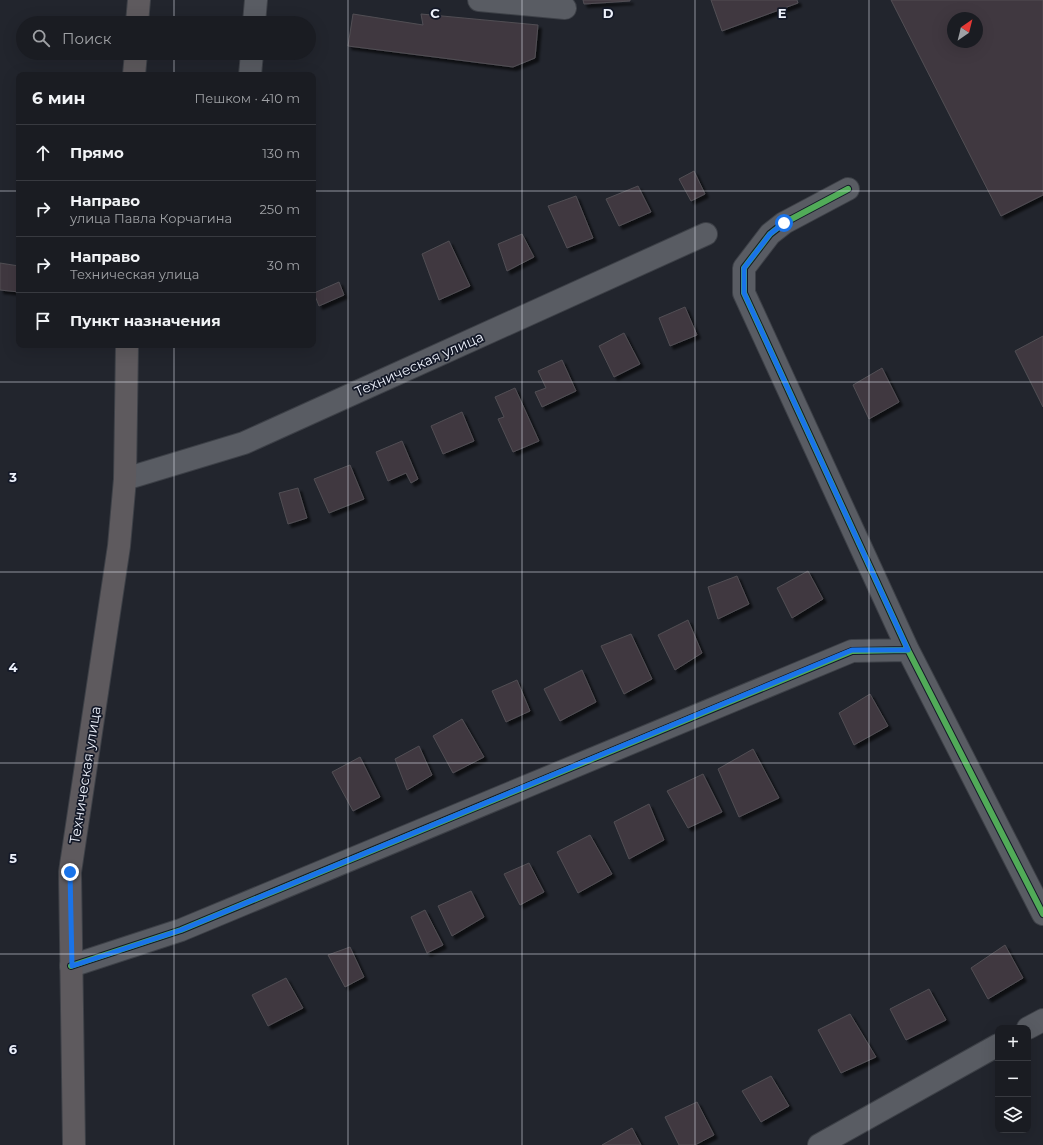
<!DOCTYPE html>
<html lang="ru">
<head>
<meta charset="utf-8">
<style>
  body { margin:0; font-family:Montserrat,sans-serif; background:#23252a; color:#f1f3f6 }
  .controls { position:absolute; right:12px; bottom:12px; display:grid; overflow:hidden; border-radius:8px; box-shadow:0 4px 16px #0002 }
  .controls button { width:36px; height:36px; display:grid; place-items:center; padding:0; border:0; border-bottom:1px solid #383a40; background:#1a1c22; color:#f1f3f6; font:20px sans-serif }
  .compass { position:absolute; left:947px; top:12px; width:36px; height:36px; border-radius:50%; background:#1a1c22; box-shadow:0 4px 16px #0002; rotate:35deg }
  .stop { position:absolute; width:12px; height:12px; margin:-9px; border:3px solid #1a73e8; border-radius:50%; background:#fff }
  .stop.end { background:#1a73e8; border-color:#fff; box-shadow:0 1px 4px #0008 }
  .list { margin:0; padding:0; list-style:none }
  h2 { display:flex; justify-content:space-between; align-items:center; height:52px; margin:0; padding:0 16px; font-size:17px }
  h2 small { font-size:13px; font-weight:400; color:#9fa1a5 }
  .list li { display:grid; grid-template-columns:26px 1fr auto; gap:12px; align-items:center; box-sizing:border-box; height:56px; padding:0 16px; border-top:1px solid #383a40 }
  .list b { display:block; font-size:15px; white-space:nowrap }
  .list p { margin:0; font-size:13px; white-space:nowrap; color:#9fa1a5 }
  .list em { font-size:13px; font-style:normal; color:#9fa1a5 }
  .icon { flex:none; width:22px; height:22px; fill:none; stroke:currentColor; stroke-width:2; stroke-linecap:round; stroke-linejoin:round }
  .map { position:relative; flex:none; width:1043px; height:1145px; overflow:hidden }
  .search { position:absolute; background:#1a1c22; box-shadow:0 4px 16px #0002; left:16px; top:16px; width:300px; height:44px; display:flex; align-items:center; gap:10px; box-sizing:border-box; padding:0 14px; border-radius:22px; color:#9fa1a5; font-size:15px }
  .panel { position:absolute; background:#1a1c22; box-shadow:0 4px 16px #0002; left:16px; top:72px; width:300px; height:276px; border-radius:8px }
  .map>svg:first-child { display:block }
  .building { fill:#403940; stroke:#514e54; fill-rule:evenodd; filter:url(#shadow) }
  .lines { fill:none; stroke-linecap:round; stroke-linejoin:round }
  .minor-casing { stroke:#3d4047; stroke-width:24 }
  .major-casing { stroke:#3d4047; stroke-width:24 }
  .minor { stroke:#595c63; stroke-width:22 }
  .major { stroke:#5e5a5e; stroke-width:22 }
  .cycleway-casing { stroke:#141928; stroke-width:8 }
  .cycleway { stroke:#51ab58; stroke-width:6 }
  .route { stroke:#1a73e8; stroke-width:5 }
  .grid { fill:none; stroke:#edf1fb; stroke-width:1; stroke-opacity:0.55 }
  .labels { text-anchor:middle; stroke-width:3.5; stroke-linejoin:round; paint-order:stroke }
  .street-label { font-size:14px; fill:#edf1fb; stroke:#141928 }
  .grid-label { font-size:13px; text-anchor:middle; font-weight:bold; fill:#edf1fb; stroke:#141928; stroke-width:3.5; stroke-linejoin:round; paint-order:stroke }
</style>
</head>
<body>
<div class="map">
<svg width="1043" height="1145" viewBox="0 0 1043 1145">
  <defs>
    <filter id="shadow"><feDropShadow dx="3.5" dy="3.5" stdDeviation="1" flood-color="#0009"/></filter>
  </defs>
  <rect width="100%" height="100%" fill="#22252d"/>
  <path class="building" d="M583,0H630V1L584,4Z
    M711,0H797L798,3L722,31Z
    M891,0H1043V195L1001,216ZM953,18H977V42H953Z
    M353,14L423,25L421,14L538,25L535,58L513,67L348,46Z
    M694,171L705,194L691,201L679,179Z
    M638,186L651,212L619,226L606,199Z
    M576,196L593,238L567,248L548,206Z
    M522,234L534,257L507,271L498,244Z
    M449,241L470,286L439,300L422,254Z
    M0,263L19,266V292L0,290Z
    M339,282L344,295L319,306L314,293Z
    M685,307L697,335L670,346L659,318Z
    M624,333L640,364L614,377L599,346Z
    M1043,336V407L1015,351Z
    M562,360L576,391L542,407L535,392L546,388L538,371Z
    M882,368L899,402L869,419L853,385Z
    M515,388L539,441L513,452L498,419L504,417L495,397Z
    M462,412L474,441L443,454L431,426Z
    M402,441L418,479L411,483L406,473L388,481L376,452Z
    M350,465L364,499L329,513L314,479Z
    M298,488L307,518L288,524L279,493Z
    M808,571L823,599L792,618L777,588Z
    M737,576L749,604L718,619L708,587Z
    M688,620L702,653L675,670L658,635Z
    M631,634L652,679L624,694L601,646Z
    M582,670L596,702L560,721L544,689Z
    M517,680L530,711L506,722L492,691Z
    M870,694L888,726L854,745L839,713Z
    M462,719L484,757L453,773L433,736Z
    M419,746L432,775L407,790L395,759Z
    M753,749L779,798L739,817L718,769Z
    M360,757L380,797L353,811L332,772Z
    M703,774L722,812L688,828L667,791Z
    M649,804L664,840L629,859L614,822Z
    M590,835L612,874L578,893L557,852Z
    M529,863L544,892L520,905L504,874Z
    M471,891L484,917L452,936L438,906Z
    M425,910L443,945L427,953L411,917Z
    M1005,945L1023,978L988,999L971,968Z
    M350,947L364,977L345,987L328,955Z
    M286,978L303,1008L268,1026L252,995Z
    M929,989L946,1020L906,1040L890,1009Z
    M850,1014L876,1057L841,1073L818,1030Z
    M771,1076L789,1106L761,1122L742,1091Z
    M697,1102L714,1135L695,1145H679L665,1117Z
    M632,1128L641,1145H602Z"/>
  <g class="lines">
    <g class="minor-casing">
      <path id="minor" d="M479,0L565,8
        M254,23L256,0
        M250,75L252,53
        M848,189L784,223L770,234L744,268V293L908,650L1043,914
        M125,479L244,443L706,234
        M71,966L181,930L852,651L908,650
        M1028,1028L1043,1020
        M819,1145L998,1045"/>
    </g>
    <g class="major-casing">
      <path id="major" d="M137,23L139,0
        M134,75L136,53
        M74,1145L70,872L119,546L125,479L127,345"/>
    </g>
    <use href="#minor" class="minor"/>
    <use href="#major" class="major"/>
    <g class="cycleway-casing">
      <path id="cycleway" d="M848,189L784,223L770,234L744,268V293L908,650L1043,914
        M71,966L181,930L852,651L908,650"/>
    </g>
    <use href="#cycleway" class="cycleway"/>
  </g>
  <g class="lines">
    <path class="route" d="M70,872L72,966L181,930L852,650H908L744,293V268L770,234L784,223"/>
  </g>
  <path class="grid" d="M174,0V23M348,0V1145M522,0V1145M695,0V1145M869,0V1145M174,53V75M0,191H19M313,191H1043M174,345V1145M0,382H1043M0,572H1043M0,763H1043M0,954H1043"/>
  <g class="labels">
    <g class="street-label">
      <text transform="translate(419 364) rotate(-24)" y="5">Техническая улица</text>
      <text transform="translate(85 775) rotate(-81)" y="5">Техническая улица</text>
    </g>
  </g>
  <g class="grid-label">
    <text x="435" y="18">C</text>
    <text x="608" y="18">D</text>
    <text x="782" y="18">E</text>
    <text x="13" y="482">3</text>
    <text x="13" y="672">4</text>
    <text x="13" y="863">5</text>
    <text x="13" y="1054">6</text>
  </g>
</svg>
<div class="controls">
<button>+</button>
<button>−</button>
<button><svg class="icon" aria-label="layers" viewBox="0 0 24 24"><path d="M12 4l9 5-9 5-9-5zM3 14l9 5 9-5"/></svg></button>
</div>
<svg class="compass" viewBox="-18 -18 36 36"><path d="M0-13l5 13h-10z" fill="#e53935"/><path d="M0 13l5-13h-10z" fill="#9fa1a5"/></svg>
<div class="stop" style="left:784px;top:223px"></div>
<div class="stop end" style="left:70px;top:872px"></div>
<div class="search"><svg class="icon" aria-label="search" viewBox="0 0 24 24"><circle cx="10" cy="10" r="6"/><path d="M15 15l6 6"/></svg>Поиск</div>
<section class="panel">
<h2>6 мин<small>Пешком · 410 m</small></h2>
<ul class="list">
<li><svg class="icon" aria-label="ahead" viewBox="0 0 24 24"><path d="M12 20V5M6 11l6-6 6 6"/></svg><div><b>Прямо</b></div><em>130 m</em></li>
<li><svg class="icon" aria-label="right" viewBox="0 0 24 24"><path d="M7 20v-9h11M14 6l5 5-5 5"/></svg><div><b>Направо</b><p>улица Павла Корчагина</p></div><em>250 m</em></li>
<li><svg class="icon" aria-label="right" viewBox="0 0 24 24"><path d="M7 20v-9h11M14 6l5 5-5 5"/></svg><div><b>Направо</b><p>Техническая улица</p></div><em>30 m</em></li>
<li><svg class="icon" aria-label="arrive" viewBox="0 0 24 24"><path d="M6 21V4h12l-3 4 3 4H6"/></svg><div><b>Пункт назначения</b></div></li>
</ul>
</section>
</div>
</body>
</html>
